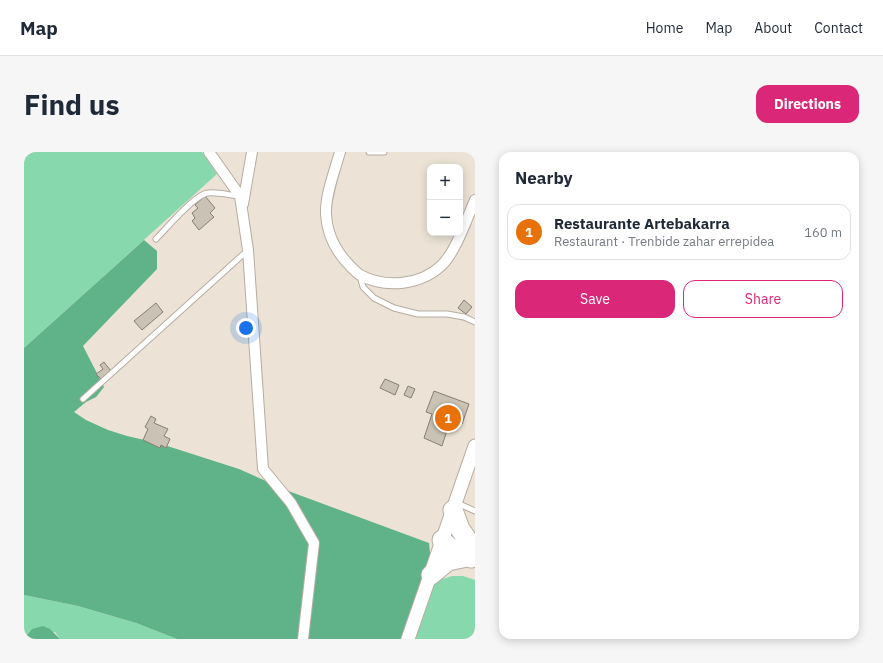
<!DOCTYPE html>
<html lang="en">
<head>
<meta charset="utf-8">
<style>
  body { margin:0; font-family:"IBM Plex Sans",sans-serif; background:#f6f6f7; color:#1f2937 }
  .controls { position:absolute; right:12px; top:12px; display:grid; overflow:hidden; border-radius:8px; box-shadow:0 2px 10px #0003 }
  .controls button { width:36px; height:36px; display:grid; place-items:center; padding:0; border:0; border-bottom:1px solid #e0e1e3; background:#fff; color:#1f2937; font:20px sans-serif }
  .you { position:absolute; left:222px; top:176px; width:14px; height:14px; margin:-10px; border:3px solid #fff; border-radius:50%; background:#1a73e8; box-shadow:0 0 0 6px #1a73e833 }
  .badge { display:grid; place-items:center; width:26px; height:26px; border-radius:50%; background:#db2777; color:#fff; font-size:13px; font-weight:700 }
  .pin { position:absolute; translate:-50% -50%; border:2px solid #fff; box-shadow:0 1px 4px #0006 }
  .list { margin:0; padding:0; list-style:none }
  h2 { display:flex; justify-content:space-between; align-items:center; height:52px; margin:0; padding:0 16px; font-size:17px }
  h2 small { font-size:13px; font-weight:400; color:#747a83 }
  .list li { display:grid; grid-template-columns:26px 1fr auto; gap:12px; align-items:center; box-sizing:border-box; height:56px; margin:0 8px 8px; padding:0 8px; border:1px solid #e0e1e3; border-radius:12px }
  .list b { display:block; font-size:15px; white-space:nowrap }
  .list p { margin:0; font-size:13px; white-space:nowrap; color:#747a83 }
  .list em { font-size:13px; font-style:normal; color:#747a83 }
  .actions { display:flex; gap:8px; padding:12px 16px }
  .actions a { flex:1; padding:9px 0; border:1px solid #db2777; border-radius:12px; text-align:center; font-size:14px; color:#db2777 }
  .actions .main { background:#db2777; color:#fff }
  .map { position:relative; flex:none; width:451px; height:487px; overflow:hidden; border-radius:12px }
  header { display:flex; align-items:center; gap:24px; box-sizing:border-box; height:56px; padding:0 20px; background:#fff; border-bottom:1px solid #e0e1e3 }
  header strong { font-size:19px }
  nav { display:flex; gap:22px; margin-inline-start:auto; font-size:14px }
  .intro { display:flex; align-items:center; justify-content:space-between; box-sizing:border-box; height:96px; padding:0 24px }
  h1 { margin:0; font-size:28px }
  .button { padding:10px 18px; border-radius:12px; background:#db2777; color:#fff; font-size:14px; font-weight:700 }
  main { display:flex; gap:24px; padding:0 24px }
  aside { flex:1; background:#fff; border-radius:12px; box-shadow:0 2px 10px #0003 }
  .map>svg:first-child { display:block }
  .green { fill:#87d9ad }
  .forest { fill:#60b388 }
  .building { fill:#cac2b5; stroke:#877f73 }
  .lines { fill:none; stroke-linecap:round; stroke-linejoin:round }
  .service-casing { stroke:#b6ada1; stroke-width:7 }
  .minor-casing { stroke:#b6ada1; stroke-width:12 }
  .tertiary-casing { stroke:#b6ada1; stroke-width:15 }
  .motorway-casing { stroke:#b6ada1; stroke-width:21 }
  .service { stroke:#fff; stroke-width:5 }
  .minor { stroke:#fff; stroke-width:10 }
  .tertiary { stroke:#fff; stroke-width:13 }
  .motorway { stroke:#fff; stroke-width:19 }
</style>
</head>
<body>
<header>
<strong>Map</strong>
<nav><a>Home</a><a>Map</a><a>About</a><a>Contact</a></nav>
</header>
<div class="intro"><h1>Find us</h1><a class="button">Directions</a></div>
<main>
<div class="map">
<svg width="451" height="487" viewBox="0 0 451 487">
  <rect width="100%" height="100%" fill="#ece3d6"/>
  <path class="green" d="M0,0H178L193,22L0,196Z
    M428,424H439L451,428V487H389L409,430Z
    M0,443L54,454L112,471L153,487H36L31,480L1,485L0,487Z"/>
  <path class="forest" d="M120,88L133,99V117L59,194L80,235L72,245L62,250L50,260L62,268L84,278L103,284L134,291L215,317L267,340L405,391L409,430L389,487H153L112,471L54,454L0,443V196Z
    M19,474L26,477L36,487H0L8,477Z"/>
  <path class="building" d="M181,44L191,56L186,61L190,65L175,78L168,69L171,66L168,61L174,56L171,53Z
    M440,148L448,155L442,162L434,156Z
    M132,151L139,160L118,178L110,169Z
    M80,210L87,219L77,227L72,222L79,217L76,213Z
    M361,227L375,233L371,243L356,236Z
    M384,234L391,237L387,246L380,243Z
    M410,239L445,252L438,272L426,269L418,294L400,286L408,262L402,260Z
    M127,264L132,267L130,271L144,277L140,284L146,287L142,296L137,293L136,296L119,288L124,277L121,275Z"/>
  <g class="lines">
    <g class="service-casing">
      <path id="service" d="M345,0H360
        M132,87C142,77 171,42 184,41C194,40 205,43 215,44
        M336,124L339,135L350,146L370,156L394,162H423L440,165L451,170
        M59,247L224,98
        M433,351L451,359"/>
    </g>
    <g class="minor-casing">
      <path id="minor" d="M185,0L216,44L224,98L239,317L267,351L290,391L279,487
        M316,0C311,18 301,44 302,62C303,83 313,101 327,115C330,118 333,121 336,123C362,137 397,133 418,113C432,99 443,66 451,48
        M219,52L228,0"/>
    </g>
    <g class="tertiary-casing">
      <path id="tertiary" d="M384,487L451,294"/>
    </g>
    <g class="motorway-casing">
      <path id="motorway" d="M429,358L436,377L445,390
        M418,388L425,395L447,406
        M407,423L424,409L443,405"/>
    </g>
    <use href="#service" class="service"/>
    <use href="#minor" class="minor"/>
    <use href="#tertiary" class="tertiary"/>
    <use href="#motorway" class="motorway"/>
  </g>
</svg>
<div class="controls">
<button>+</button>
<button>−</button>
</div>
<div class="you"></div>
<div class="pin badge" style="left:424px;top:266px;background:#e8710a">1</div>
</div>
<aside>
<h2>Nearby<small></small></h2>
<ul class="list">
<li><span class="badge" style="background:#e8710a">1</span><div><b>Restaurante Artebakarra</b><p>Restaurant · Trenbide zahar errepidea</p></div><em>160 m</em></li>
</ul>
<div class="actions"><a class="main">Save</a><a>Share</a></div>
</aside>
</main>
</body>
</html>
